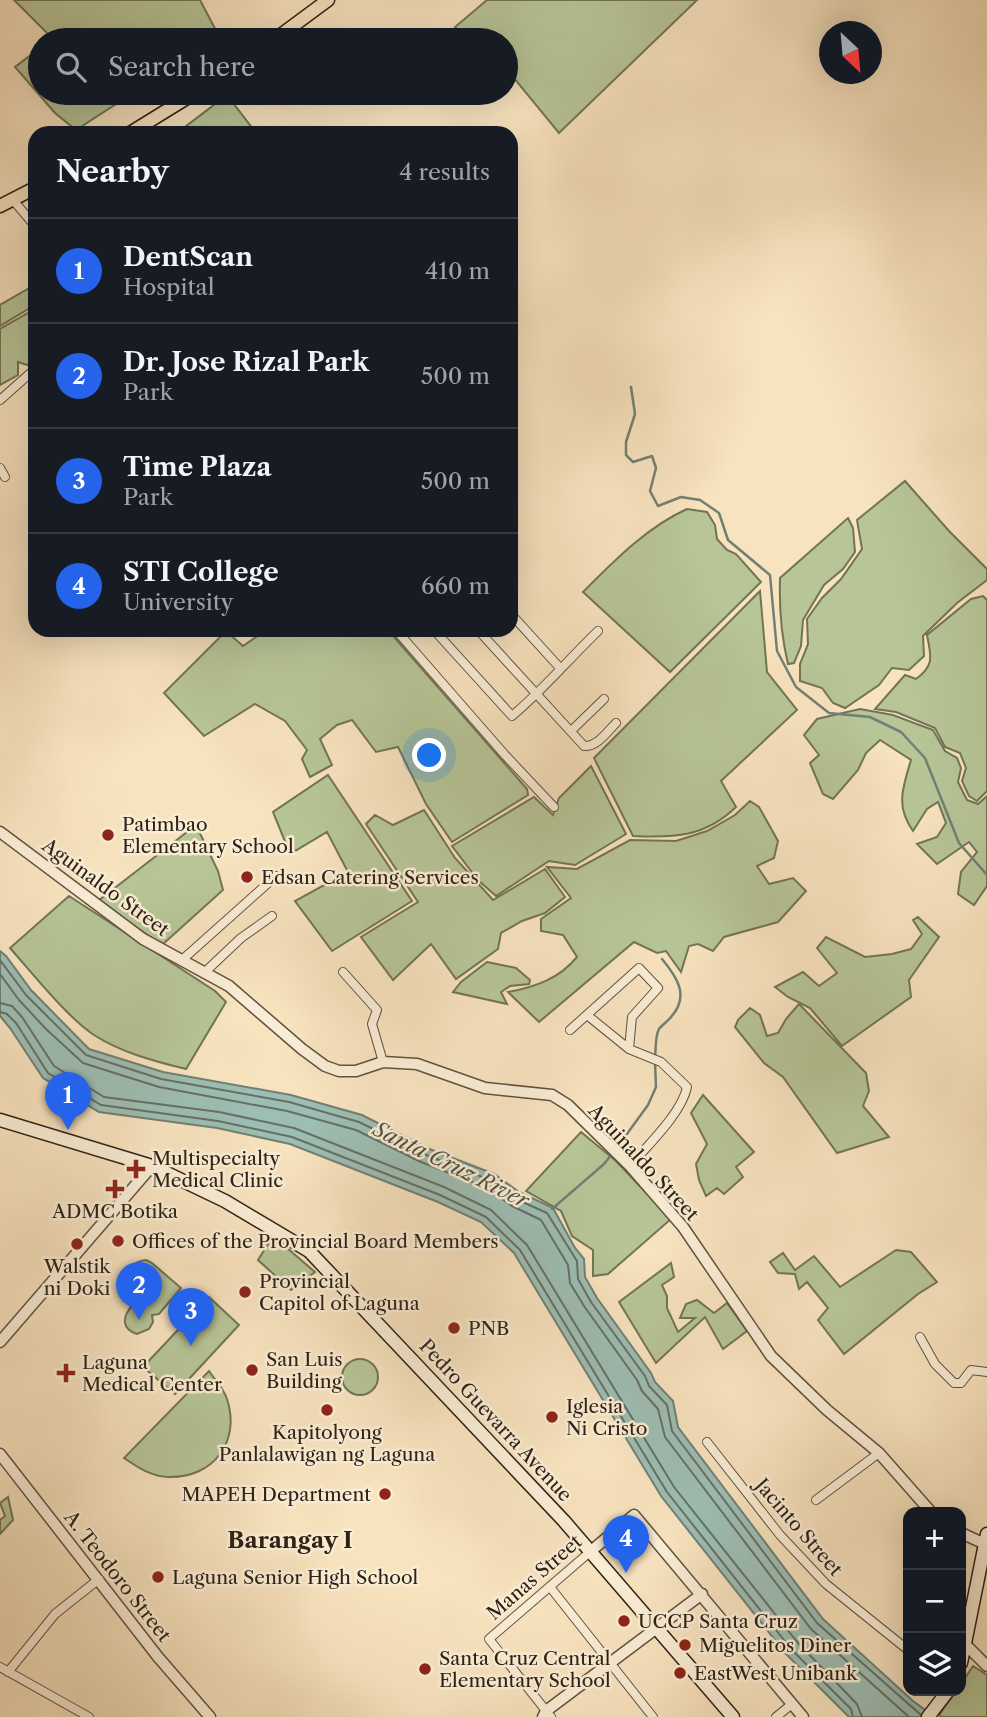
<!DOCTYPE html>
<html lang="en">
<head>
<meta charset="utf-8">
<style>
  body { margin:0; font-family:"Libre Caslon Text",serif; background:#242831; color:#f1f3f6 }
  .controls { position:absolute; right:21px; bottom:21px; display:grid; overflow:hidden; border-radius:14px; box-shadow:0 7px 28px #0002 }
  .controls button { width:63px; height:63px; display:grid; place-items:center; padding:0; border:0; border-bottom:2px solid #363941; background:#171b24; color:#f1f3f6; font:35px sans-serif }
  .compass { position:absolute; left:819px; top:21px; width:63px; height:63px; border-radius:50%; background:#171b24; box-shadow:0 7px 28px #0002; rotate:154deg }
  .you { position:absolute; left:430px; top:756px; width:24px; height:24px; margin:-18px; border:5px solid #fff; border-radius:50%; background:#1a73e8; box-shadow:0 0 0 10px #1a73e833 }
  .badge { display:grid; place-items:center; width:46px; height:46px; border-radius:50%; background:#2563eb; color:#fff; font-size:23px; font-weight:700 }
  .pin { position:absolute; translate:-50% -58px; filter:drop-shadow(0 2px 4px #0008) }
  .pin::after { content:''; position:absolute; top:37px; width:24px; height:21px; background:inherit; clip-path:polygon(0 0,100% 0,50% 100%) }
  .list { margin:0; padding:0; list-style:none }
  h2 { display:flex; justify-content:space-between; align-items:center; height:91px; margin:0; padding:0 28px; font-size:30px }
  h2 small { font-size:23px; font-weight:400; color:#9ea1a6 }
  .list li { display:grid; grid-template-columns:46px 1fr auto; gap:21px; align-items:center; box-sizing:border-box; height:105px; padding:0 28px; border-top:2px solid #363941 }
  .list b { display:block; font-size:26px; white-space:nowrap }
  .list p { margin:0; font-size:23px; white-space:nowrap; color:#9ea1a6 }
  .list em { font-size:23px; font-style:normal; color:#9ea1a6 }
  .icon { flex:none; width:38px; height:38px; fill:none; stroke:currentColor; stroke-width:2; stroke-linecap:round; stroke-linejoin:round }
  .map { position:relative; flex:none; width:987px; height:1717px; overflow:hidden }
  .search { position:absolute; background:#171b24; box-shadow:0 7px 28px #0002; left:28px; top:28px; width:490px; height:77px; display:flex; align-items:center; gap:18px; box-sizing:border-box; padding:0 24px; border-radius:38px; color:#9ea1a6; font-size:26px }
  .panel { position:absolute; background:#171b24; box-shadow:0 7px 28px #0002; left:28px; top:126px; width:490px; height:511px; border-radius:21px }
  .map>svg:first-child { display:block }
  .green { fill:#b7c597; stroke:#727456; stroke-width:2 }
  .water { fill:#9dbeb4; stroke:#718074; stroke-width:2 }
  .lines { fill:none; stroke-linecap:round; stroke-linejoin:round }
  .shore { stroke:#667064; stroke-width:2 }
  .stream { stroke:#718074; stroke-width:2.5 }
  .minor-casing { stroke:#605240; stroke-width:10 }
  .tertiary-casing { stroke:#605240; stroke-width:13 }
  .secondary-casing { stroke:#2e2215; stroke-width:15 }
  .primary-casing { stroke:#2e2215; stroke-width:15 }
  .minor { stroke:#faedd5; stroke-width:8 }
  .tertiary { stroke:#faedd5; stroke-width:10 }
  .secondary { stroke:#faedd5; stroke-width:12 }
  .primary { stroke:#f8e3bf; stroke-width:12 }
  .poi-dot { fill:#8f2418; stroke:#faedd5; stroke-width:2.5 }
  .labels { text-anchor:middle; stroke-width:5; stroke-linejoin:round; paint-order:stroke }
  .poi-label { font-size:19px; fill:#2e2215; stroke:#faedd5; text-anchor:start }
  .street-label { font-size:19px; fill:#2e2215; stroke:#faedd5 }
  .water-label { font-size:21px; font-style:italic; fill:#4f5145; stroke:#faedd5 }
  .quarter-label { font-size:23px; font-weight:bold; fill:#2e2215; stroke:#faedd5 }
</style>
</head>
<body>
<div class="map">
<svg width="987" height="1717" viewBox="0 0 987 1717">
  <rect width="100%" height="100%" fill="#f8e3bf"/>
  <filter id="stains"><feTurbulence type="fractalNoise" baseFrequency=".00286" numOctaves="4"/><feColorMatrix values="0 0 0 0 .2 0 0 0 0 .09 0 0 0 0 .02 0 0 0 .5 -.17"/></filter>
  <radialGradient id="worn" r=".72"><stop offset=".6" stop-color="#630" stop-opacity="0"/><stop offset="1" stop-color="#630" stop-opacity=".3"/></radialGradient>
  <path class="green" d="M14,0H200L221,40H50L52,38Z
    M487,0H697L559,133L514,78L506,75V40H466L455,27Z
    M40,48V93H133L76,130L55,113L15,67Z
    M227,95L256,133H177Z
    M31,287L35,294V305L0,326V305Z
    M35,309V362L30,366L18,362V375L0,385V329Z
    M905,481L949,531L987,569V580L957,603L923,636L924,656L909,670L892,668L879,685L845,708L833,703L822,688L800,681V664L808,644L807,619L822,598L841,579L862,549L857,520Z
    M687,509L707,512L715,525L717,539L727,550L736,554L761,582L670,672L583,592C614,561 647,527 687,509Z
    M848,518L853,528L855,552L843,569L824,585L803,620L801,646L794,663L788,664C781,635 779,609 780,578Z
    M760,591L767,672L797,710L721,781L736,807C705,837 674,838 633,836L594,758Z
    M983,596L987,600V791L977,801L969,796L962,781L966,768L960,753L945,747L935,728L896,712L875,709L905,675L916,679C935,665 931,656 927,635L971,599Z
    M266,630H388L527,789L528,795L452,842L426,804L398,747L376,752L352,720L337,725L320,739L332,765L310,777L302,759L307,750L285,721L255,704L204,736L164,693L226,631L243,646Z
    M860,709L893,715L933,730L945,751L957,758L961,768L958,782L967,800L978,804L987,796V886L974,905L958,894L961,872L977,852L969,842L937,864L917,844L937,837L946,823L938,802L927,809L913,831C895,806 903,787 911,760L880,740L866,753L858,770L833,799L823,794L810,763L819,755L804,735L817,719Z
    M591,766L626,834L575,865L549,861L496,896L478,880L452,846L534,797L553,815L559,798Z
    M328,775L412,901L332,951L295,901L348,872L327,832L290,854L273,812Z
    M750,801L759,807L778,841L774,858L757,866L769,884L793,878L806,891L778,922L724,937L713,951L698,944L689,946L681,972L666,951L657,953L634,942L539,1022L508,992C535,987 559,979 577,957L563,935L541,931V919L571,898L547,867L577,869L630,840L676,841L707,831L735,815Z
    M424,810L455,858L493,900L545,869L565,897L545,913L522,921L501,933L498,949L456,979L431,944L393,980L361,937L418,902L366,824L375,815L393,825Z
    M196,825L218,871L223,890L162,945L98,901Z
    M69,896L215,991L226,1002L186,1069C154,1061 122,1053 94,1035C67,1017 33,974 10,948Z
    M918,917L939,937L909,980L911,997L842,1046L810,1008L788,997L775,987L803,972L819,986L837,973L817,948L826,937L865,957L892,954L911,949L922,934L913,920Z
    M487,962L516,968L530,980L529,984L510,986L501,992L507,1004L453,992L461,982Z
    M799,1004L866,1073L869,1091L863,1106L889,1137L837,1153L783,1077L764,1063L735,1027L738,1020L750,1008L760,1015L767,1036L778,1033L786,1019Z
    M703,1095L754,1152L736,1167L743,1177L724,1194L717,1188L706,1196L699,1180L696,1164L707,1144L691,1113Z
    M581,1132L616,1161L671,1219L608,1274L593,1276V1250L572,1236L561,1211L526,1191Z
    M273,1236L315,1272L291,1290L258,1260Z
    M896,1250L911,1252L937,1282L918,1294L844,1354L818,1320L828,1308L807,1282L799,1289L795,1274L778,1273L770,1262L783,1253L795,1270L814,1256L840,1287Z
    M146,1260L152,1263L181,1288L159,1314L152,1315L153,1322L149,1329L137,1334C122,1329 122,1318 131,1307C128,1301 121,1293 120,1287C118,1274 134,1261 146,1260Z
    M671,1263L674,1277L662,1285L667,1296V1308L678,1332L695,1318H680L686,1304L697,1300L714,1313L727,1303L747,1331L723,1349L705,1317L656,1363L619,1302Z
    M209,1297L239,1325L175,1394L143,1367Z
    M342 1377a18 18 0 1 1 36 0a18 18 0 1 1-36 0Z
    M209,1371C215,1380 224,1389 227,1399C241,1442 213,1478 169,1477C152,1477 137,1467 124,1458Z
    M8,1497L13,1520L0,1534V1520L5,1516L0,1503Z
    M973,1666L987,1675V1717H941L939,1715L956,1691H961V1684Z"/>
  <path class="water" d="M0,951L6,956L31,990L89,1049L163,1072L291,1095L362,1115L427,1148L494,1174L519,1192L553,1208L575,1248L584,1259L585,1277L597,1298L651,1373L655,1382L673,1401L678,1427L823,1619L913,1701L935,1717H849L786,1654L661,1496L514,1253L481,1222L438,1202L290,1144L217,1128L99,1112L43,1078L10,1028L0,1016Z"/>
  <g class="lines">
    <path class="shore" d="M0,960L26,995L86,1055L161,1079L289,1102L359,1122L424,1154L490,1180L516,1199L547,1213L577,1261L578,1279L591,1302L645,1376L649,1386L667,1405L672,1431L817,1623L921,1715
      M0,974L19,1000L46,1029L83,1063L159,1087L287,1111L356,1130L421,1162L485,1187L512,1206L541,1220L568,1265L570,1283L584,1306L637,1380L642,1391L658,1409L665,1437L811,1629L909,1717
      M0,1003L12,1006L22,1017L54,1066L104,1097L219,1112L294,1128L444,1187L491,1210L527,1245L674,1487L798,1643L857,1704L862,1717
      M0,1012L7,1014L16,1023L48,1073L101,1105L218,1121L292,1137L440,1195L486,1217L520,1250L667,1492L791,1649L851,1709L853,1717"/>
    <path class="stream" d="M631,387L635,414L626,442V455L633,462L652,456L656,468L650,491L658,506L681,497L700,500L719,513L728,540L770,575L777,651L796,687L829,713L870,717L901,732L925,758L959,843L987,875
      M655,1057C656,1049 655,1036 659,1029C662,1025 668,1021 671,1017C690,996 677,977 662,959
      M616,1149L648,1105L656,1087L655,1063
      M552,1209L604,1164L612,1154"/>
    <g class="minor-casing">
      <path id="minor" d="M13,200L35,226
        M0,400L35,369
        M0,468L5,477
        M511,614L560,668
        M396,630L505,755L554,807
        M434,630L512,716C543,690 569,659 598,631
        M478,630L584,746C597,747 607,732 616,723
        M571,731L604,699
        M182,960L276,876
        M205,972L241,938L272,916
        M343,972L377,1010L372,1024L383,1062
        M587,1015L629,1049L661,1062L687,1087C682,1113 647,1146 630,1166
        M570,1030L639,968L658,988L632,1017L629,1049
        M920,1337L935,1364L954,1383H961L971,1370L987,1372
        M707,1442L780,1535L826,1584L908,1650
        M816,1500L879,1453
        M550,1587L653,1717
        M0,1667L89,1717
        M8,1672L55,1614L99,1579
        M551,1717L489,1639L591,1551
        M776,1717L792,1704"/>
    </g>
    <g class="tertiary-casing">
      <path id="tertiary" d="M0,832L143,939L229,986L302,1049L325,1066L339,1071H356L383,1062L417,1064L485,1088L552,1095L568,1105L630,1166L683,1227L771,1356L827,1410L879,1453L931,1512
        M0,1342L152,1166
        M0,1454L158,1657L210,1717
        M961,1533L985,1544
        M591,1551L634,1515L803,1717
        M966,1645L987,1666
        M543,1717L546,1711L702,1594"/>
    </g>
    <g class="secondary-casing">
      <path id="secondary" d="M0,1120L152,1166L225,1201L309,1251L564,1521L733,1717
        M961,1663L987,1534
        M928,1717L948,1691"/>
    </g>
    <g class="primary-casing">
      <path id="primary" d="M274,40L328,0
        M130,133L195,93
        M0,206L35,188"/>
    </g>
    <use href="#minor" class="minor"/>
    <use href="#tertiary" class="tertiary"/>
    <use href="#secondary" class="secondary"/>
    <use href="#primary" class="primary"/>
  </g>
  <g class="poi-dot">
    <circle cx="108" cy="835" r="7"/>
    <circle cx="247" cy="877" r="7"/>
    <path d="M132.5 1158.5h7v7h7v7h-7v7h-7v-7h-7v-7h7z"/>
    <path d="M111.5 1178.5h7v7h7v7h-7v7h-7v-7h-7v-7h7z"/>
    <circle cx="118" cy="1241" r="7"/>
    <circle cx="77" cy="1244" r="7"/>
    <circle cx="245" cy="1292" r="7"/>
    <circle cx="454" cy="1328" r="7"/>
    <circle cx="252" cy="1370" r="7"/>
    <path d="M62.5 1362.5h7v7h7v7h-7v7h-7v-7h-7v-7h7z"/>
    <circle cx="327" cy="1410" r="7"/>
    <circle cx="552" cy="1417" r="7"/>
    <circle cx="385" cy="1494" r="7"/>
    <circle cx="158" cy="1577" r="7"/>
    <circle cx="624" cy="1621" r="7"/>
    <circle cx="685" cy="1645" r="7"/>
    <circle cx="425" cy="1669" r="7"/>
    <circle cx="680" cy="1673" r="7"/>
  </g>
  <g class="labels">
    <g class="poi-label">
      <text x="122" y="831">Patimbao<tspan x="122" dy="22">Elementary School</tspan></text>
      <text x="261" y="884">Edsan Catering Services</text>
      <text x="152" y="1165">Multispecialty<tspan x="152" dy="22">Medical Clinic</tspan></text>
      <text x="115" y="1218" text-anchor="middle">ADMC Botika</text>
      <text x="132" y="1248">Offices of the Provincial Board Members</text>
      <text x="77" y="1273" text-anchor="middle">Walstik<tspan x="77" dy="22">ni Doki</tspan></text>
      <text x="259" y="1288">Provincial<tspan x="259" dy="22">Capitol of Laguna</tspan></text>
      <text x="468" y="1335">PNB</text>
      <text x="266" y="1366">San Luis<tspan x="266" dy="22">Building</tspan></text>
      <text x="82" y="1369">Laguna<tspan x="82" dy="22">Medical Center</tspan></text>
      <text x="566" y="1413">Iglesia<tspan x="566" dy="22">Ni Cristo</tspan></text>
      <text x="327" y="1439" text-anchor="middle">Kapitolyong<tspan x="327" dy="22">Panlalawigan ng Laguna</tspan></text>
      <text x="371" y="1501" text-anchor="end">MAPEH Department</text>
      <text x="172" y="1584">Laguna Senior High School</text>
      <text x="638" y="1628">UCCP Santa Cruz</text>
      <text x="699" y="1652">Miguelitos Diner</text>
      <text x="439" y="1665">Santa Cruz Central<tspan x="439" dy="22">Elementary School</tspan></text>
      <text x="694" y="1680">EastWest Unibank</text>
    </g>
    <g class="street-label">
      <text transform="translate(106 887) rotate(36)" y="7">Aguinaldo Street</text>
      <text transform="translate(644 1162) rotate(47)" y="7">Aguinaldo Street</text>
      <text transform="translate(496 1420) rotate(47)" y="7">Pedro Guevarra Avenue</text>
      <text transform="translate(799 1527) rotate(49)" y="7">Jacinto Street</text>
      <text transform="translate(118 1576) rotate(52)" y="7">A. Teodoro Street</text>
      <text transform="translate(534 1577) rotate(-41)" y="7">Manas Street</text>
    </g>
    <g class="water-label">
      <text transform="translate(451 1165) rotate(26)" y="7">Santa Cruz River</text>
    </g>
    <g class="quarter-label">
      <text x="290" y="1548">Barangay I</text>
    </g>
  </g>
  <rect width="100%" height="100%" filter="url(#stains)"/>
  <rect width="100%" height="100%" fill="url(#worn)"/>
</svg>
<div class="controls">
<button>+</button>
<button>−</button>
<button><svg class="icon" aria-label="layers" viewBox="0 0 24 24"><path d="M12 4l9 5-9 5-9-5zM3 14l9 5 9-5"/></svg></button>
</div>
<svg class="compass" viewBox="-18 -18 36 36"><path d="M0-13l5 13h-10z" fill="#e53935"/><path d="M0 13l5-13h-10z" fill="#9ea1a6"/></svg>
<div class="you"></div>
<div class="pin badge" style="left:68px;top:1130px">1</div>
<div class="pin badge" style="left:139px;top:1320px">2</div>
<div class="pin badge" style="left:191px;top:1346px">3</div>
<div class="pin badge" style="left:626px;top:1573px">4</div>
<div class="search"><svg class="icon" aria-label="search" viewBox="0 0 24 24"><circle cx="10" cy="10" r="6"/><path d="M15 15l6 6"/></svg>Search here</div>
<section class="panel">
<h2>Nearby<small>4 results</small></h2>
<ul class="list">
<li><span class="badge">1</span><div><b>DentScan</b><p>Hospital</p></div><em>410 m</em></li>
<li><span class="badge">2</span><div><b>Dr. Jose Rizal Park</b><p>Park</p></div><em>500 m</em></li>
<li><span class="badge">3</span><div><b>Time Plaza</b><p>Park</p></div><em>500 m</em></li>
<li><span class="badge">4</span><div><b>STI College</b><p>University</p></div><em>660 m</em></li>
</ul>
</section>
</div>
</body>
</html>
